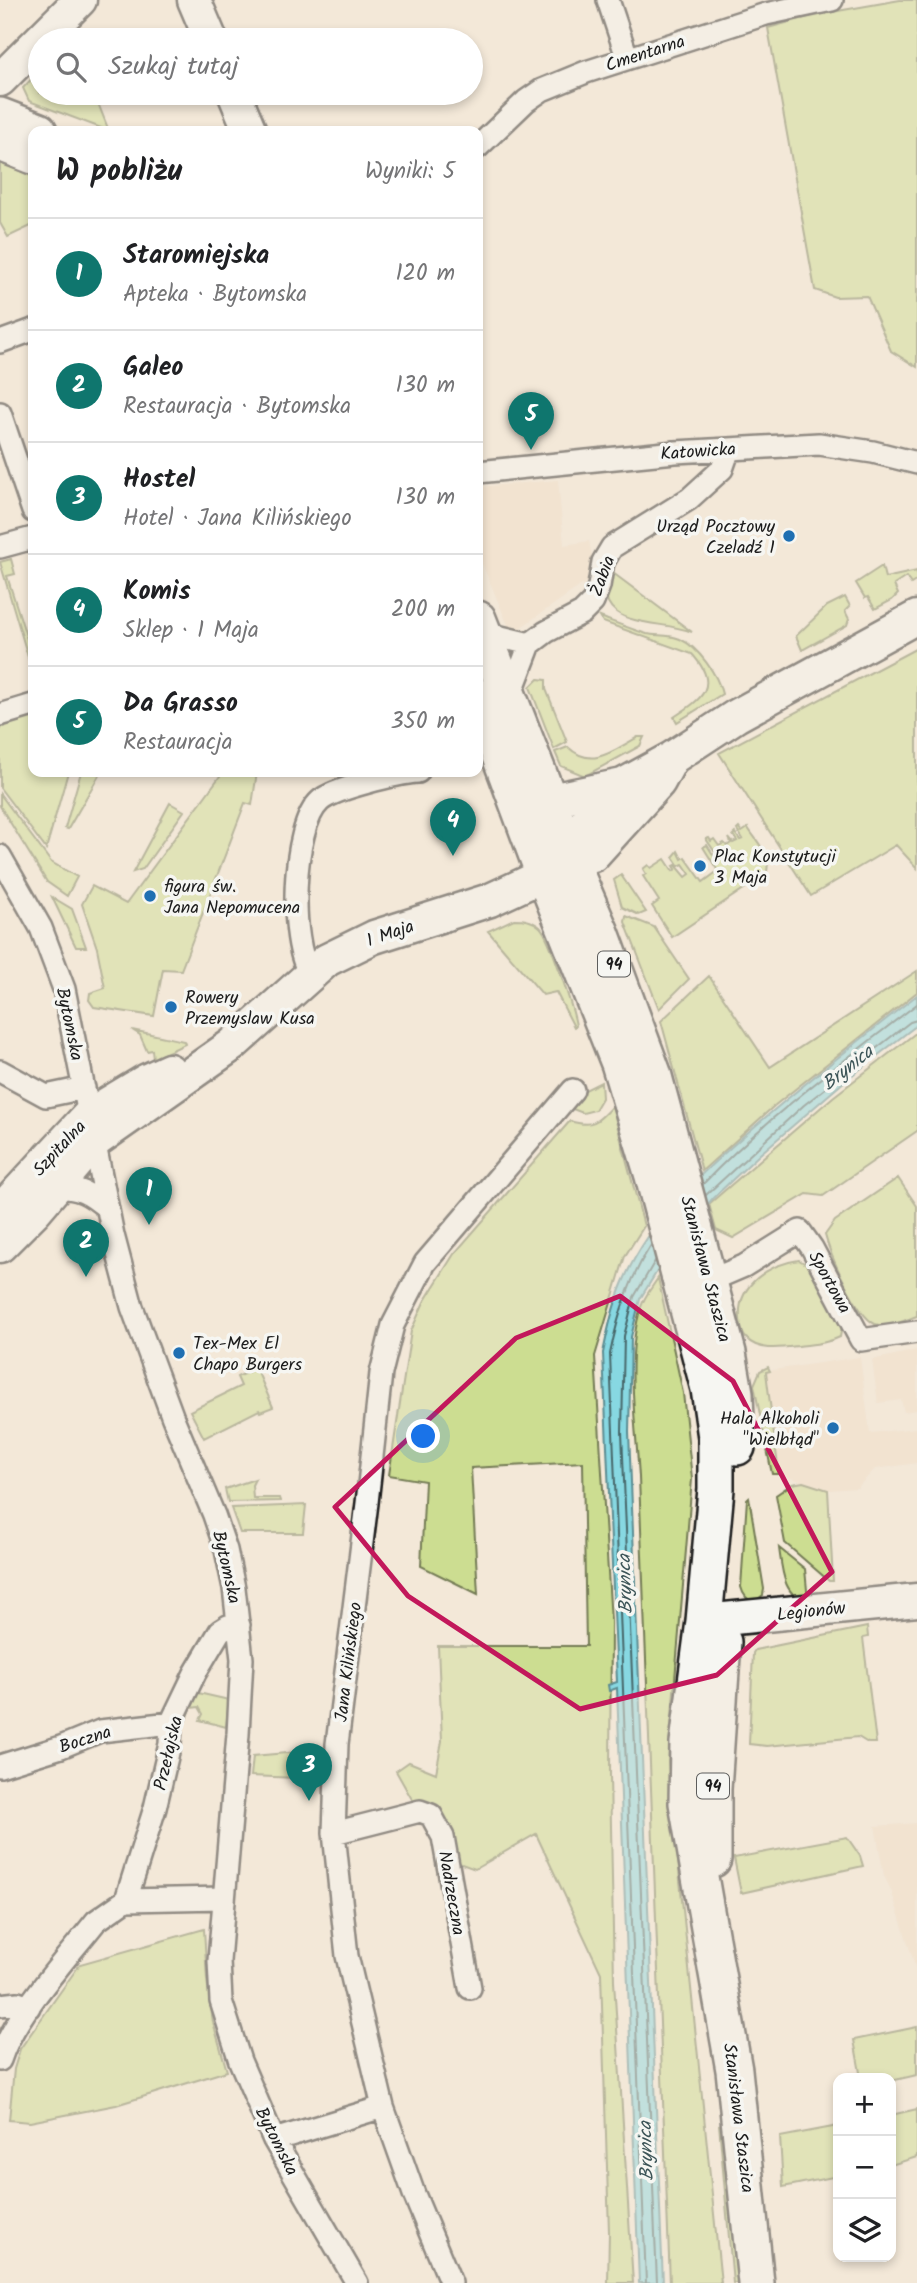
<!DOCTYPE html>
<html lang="pl">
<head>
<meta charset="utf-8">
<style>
  body { margin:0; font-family:Kalam,sans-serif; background:#f2f2f2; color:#202124 }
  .controls { position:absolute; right:21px; bottom:21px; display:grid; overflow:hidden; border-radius:14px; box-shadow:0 4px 10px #0003 }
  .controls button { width:63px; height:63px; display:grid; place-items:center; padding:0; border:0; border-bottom:2px solid #e0e0e0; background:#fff; color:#202124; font:35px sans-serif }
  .you { position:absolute; left:424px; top:1437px; width:24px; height:24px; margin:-18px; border:5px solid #fff; border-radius:50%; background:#1a73e8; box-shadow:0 0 0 10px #1a73e833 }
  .badge { display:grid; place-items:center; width:46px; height:46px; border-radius:50%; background:#0f766e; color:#fff; font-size:23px; font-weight:700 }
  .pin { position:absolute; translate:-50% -58px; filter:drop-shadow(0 2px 4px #0008) }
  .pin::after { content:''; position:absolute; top:37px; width:24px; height:21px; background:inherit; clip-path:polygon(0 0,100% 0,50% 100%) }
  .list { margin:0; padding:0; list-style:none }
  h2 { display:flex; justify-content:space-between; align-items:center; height:91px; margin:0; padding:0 28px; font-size:30px }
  h2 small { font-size:23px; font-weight:400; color:#757577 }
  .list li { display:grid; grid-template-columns:46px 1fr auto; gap:21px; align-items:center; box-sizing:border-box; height:112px; padding:0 28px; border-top:2px solid #e0e0e0 }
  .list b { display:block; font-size:26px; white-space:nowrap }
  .list p { margin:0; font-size:23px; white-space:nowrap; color:#757577 }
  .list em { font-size:23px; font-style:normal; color:#757577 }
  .icon { flex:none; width:38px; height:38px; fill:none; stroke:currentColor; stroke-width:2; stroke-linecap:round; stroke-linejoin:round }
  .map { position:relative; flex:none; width:917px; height:2283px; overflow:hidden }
  .search { position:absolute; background:#fff; box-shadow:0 4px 10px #0003; left:28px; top:28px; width:455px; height:77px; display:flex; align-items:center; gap:18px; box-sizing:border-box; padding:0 24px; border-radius:38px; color:#757577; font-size:26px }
  .panel { position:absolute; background:#fff; box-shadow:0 4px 10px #0003; left:28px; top:126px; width:455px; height:651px; border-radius:14px }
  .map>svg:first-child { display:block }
  .built { fill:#f1dec6 }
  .green { fill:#ccdd91; stroke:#747c56; stroke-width:2 }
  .water { fill:#87d8e2; stroke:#5c8d93; stroke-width:2 }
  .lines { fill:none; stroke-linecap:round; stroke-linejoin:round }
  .shore { stroke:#47676b; stroke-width:2 }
  .street-casing { stroke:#1c1c1c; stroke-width:26 }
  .secondary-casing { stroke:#1c1c1c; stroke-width:37 }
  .primary-casing { stroke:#1c1c1c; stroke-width:40 }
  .street { stroke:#f6f6f2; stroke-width:21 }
  .secondary { stroke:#f6f6f2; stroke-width:32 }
  .primary { stroke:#f6f6f2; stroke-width:35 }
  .marked { fill:none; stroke:#c2185b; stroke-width:5; stroke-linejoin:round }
  .poi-dot { fill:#1f6fb2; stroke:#f6f6f2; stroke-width:2.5 }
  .labels { text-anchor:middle; stroke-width:7; stroke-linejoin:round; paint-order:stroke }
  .shield { fill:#f6f6f2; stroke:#5d5d5c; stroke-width:2 }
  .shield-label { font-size:16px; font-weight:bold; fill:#1c1c1c }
  .street-label { font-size:18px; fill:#1c1c1c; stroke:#f6f6f2 }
  .poi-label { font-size:18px; fill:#1c1c1c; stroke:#f6f6f2; text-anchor:start }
  .water-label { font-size:19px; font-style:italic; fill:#3c5457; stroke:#f6f6f2 }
</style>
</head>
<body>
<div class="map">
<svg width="917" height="2283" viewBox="0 0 917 2283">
  <rect width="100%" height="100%" fill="#f3e8d8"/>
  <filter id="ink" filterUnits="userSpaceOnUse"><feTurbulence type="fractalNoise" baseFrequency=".0143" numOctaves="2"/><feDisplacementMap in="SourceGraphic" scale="14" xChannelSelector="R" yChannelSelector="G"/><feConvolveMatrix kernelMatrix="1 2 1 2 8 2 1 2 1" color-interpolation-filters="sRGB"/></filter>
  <g filter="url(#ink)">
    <path class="built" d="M558,480L564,545L589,541L594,567L589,580L517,630H510L478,554V487Z
      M917,1350V1410L904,1412L901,1400L878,1403L872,1360Z
      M860,1357L870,1433L917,1428V1463L875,1469L857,1488L828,1490L779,1474L766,1371Z
      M917,1823V1972L891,1890L884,1876L875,1826Z"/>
    <path class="green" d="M900,0H917V367L891,351L867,296L835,297L815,290L768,28L815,15Z
      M40,70V93H94L109,131L29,101L23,88Z
      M0,162L33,177V225L8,237L0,223Z
      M11,559L15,574L7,576L33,658V674L0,562Z
      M882,566L885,578L917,571V580L911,584L906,577L894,585L898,594L892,600L875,609L868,597L865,598L856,583Z
      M609,570L692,632C657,618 589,631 609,570Z
      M845,597L850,606L845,611L849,619L847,625L802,650L796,636L827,606Z
      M600,617C616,623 631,629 647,634C657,636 670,634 680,639C698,647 718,675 722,694L677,722L674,717C702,699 721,686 692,654L603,622Z
      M917,648V868L896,845L811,896L719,753Z
      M538,679L546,680V689L567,742L554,749L530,687Z
      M33,714V772H68L46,849L0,788V725Z
      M638,737H644L640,746L585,776L561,766L555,752L568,747C592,770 614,750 638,737Z
      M81,772H101L68,829L65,828Z
      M223,772H257L252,805L245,803L181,970L163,969L154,1016L94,1007L89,1000L90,993L105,988L97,948L82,904L92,886L126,904Z
      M0,794L51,862L77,877L67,896L47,882L0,806Z
      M170,803L184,811L143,869L133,872Z
      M739,828L742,832L748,828C757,842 773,857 766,874L672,937L652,906L659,901L643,876L646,874L643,869L648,865L651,868L665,859L673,871L676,869L674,866L676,865L686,877L690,874L683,864L679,866L673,857L678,851L682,859L685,857L703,882L718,871L703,847L707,845L714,856L717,855L706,839L709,838L711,841L714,839L719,846L724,843L727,846L731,843L729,838L733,843L737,841L733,835L735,833L740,840L743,839L737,830Z
      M621,875L646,912L639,915L622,907L614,880Z
      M52,897L72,909L86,947H76Z
      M626,916L654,927L689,979L659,1009L625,922Z
      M514,919C524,919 532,920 540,927C549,935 574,1011 576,1026L574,1027L556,992L543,995L488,931Z
      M917,971V992L774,1106L702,1171L661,1021L709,976L770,1067Z
      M132,1030L184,1041L185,1044L153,1059L152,1050L147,1051L140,1035Z
      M917,1032V1131L823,1196L807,1194L733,1238L716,1230L709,1204L833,1097Z
      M601,1082L602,1098L595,1110L583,1113L570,1108L585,1090Z
      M612,1106L644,1226L625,1256L595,1356L611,1622L610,1775L614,1981L633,2283H608L609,2232L601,1973L536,1834L475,1869L456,1862C448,1829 451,1813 414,1803L396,1771L409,1762L436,1773L442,1741L438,1646H586L583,1462L471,1468L478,1594L421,1566L425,1481L389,1475L411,1331L424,1302L454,1254L570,1121C592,1128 598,1122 612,1106Z
      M898,1178L917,1206V1316C905,1320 887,1329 875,1324C857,1316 830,1255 825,1235L835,1221Z
      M799,1260L811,1267L842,1326L840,1337C826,1344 813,1344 798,1346C782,1348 758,1352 746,1338C742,1334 740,1324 740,1318C737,1285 769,1264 799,1260Z
      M658,1278L683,1393L692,1479L668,1762L721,2283H670L639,1477C636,1425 625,1357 641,1307C644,1297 652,1287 658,1278Z
      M768,1367L770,1371L766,1372L779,1474H772L754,1385L760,1371Z
      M256,1368L273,1407L260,1412L259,1410L204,1438L190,1411L241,1386L237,1377Z
      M255,1479L252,1485L253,1498H279L280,1501L228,1502L225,1489Z
      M803,1482L828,1490L833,1581H829L785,1543L776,1495L792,1484Z
      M749,1497L764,1589L763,1595L754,1602C747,1600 743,1595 741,1587L747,1499Z
      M306,1505L303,1533H240L231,1508Z
      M779,1548L805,1569L808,1601C783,1598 782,1569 779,1548Z
      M867,1627L868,1637L863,1638L876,1743H868L858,1737L767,1746L749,1744L753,1653L755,1650Z
      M194,1692L229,1700L226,1727L200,1720L203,1714L199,1707L191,1708L188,1717L185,1715Z
      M320,1750V1779L251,1776L253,1756Z
      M847,1837L860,1856L863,1866L741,1893L734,1858Z
      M204,1929L207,1980L213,2022L227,2071L116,2105L30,2122L9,2120L14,2069L20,2049L80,1964Z
      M917,2027V2075L891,2081V2078H861L854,2040Z
      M917,2109V2157L891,2165V2115Z
      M719,2124L729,2159L739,2283H733Z
      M838,2126V2176L783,2187L780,2137Z"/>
    <path class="water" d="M917,995V1025L846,1080L760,1154L713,1198L672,1247L640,1299L631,1337L629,1432L663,2283H639L617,1688L609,1691L608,1685L617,1682L603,1353C608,1329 613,1305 623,1282C654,1209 721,1155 780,1105C825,1067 871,1031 917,995Z"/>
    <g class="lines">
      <path class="shore" d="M703,1184C766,1118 845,1060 917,1004
        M706,1195L804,1105L910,1022L917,1020
        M655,1261L634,1297L624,1336L622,1432L657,2283
        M646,2283L610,1354C618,1315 629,1279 651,1245"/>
      <g class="street-casing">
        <path id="street" d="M608,0L627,57
          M478,147L526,101L542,90L586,72L766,14L832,0
          M0,342L33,330
          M0,413L33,511
          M478,472L675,452L819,444L873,452L917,463
          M0,547L33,538
          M484,633L530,644
          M509,699L530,644L546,632L582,613L593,602L599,586L603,562L612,547L689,499L722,469L729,449
          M0,715L33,705
          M0,856L41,928L64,989L113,1235L132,1307L173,1418L214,1515L226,1550L234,1588L242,1659L238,1734L219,1961L221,2001L240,2061L274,2140L357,2283
          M310,973C289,944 291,827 320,801C333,789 399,773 418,772
          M0,1071L46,1096L84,1088
          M55,1188C78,1186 91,1194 108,1209
          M709,1281L744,1266L800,1231L812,1248L861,1340L917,1332
          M0,1766L61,1747L100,1731L171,1723
          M334,1833L420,1811L431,1815L443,1837L470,1988
          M126,1900L155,1808L170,1744L171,1723L195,1673L220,1631L228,1626L239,1625
          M0,2005L18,2003L29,2007
          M0,2060C14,2015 66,1959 96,1921L126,1900L223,1898
          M274,2140L383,2107
          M451,2283L414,2194L383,2107L347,1956L334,1833L337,1744L367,1503L381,1373L393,1325L425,1263L573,1090"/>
      </g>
      <g class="secondary-casing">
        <path id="secondary" d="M194,0L211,40
          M0,80L80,0
          M234,93L250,131
          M548,797L560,798L623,785
          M569,858L575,834L623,785L672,758L736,716L917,617
          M0,1211L89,1115L147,1080L169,1070
          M0,1246L34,1212L94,1142L232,1045L327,960L374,937L490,900L544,875L569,858L593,855L659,782L672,758
          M704,1621L917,1600"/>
      </g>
      <g class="primary-casing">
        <path id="primary" d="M0,116L39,131
          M0,143L33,156
          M478,619L548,797L569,858L602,935L653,1073L728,1353L735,1393L737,1447
          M478,697L544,875L619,1063L653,1176L709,1389L716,1437V1489L704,1621L688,1743L687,1803L734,2070L756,2283
          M713,1859V1789L723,1642"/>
      </g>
      <use href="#street" class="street"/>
      <use href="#secondary" class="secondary"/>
      <use href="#primary" class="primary"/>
    </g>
  </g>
  <path d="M0 0H917V2283H0ZM620,1296L733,1381L832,1572L717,1675L580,1709L408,1596L335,1507L516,1338Z" fill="#f3e8d8" fill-opacity=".55" fill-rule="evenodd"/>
  <path class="marked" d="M620,1296L733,1381L832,1572L717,1675L580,1709L408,1596L335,1507L516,1338Z"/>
  <g class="poi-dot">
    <circle cx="789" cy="536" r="7"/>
    <circle cx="700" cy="866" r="7"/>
    <circle cx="150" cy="896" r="7"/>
    <circle cx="171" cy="1007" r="7"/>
    <circle cx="179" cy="1353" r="7"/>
    <circle cx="833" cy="1428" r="7"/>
  </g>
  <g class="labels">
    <g class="shield">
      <rect x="598" y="951.5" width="32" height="25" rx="5"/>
      <rect x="697" y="1773.5" width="32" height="25" rx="5"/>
    </g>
    <g class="shield-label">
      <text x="614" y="970">94</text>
      <text x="713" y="1792">94</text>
    </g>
    <g class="street-label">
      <text transform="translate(645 53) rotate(-18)" y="6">Cmentarna</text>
      <text transform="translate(698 451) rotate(-4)" y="6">Katowicka</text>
      <text transform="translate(602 576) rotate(-70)" y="6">Żabia</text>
      <text transform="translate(390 933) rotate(-19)" y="6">1 Maja</text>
      <text transform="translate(70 1024) rotate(78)" y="6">Bytomska</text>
      <text transform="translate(59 1148) rotate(-47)" y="6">Szpitalna</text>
      <text transform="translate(706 1269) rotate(75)" y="6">Stanisława Staszica</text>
      <text transform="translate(830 1282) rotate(61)" y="6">Sportowa</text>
      <text transform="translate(227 1567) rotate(77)" y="6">Bytomska</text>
      <text transform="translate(811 1611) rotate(-6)" y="6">Legionów</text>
      <text transform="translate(348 1662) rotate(-83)" y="6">Jana Kilińskiego</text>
      <text transform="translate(85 1739) rotate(-18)" y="6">Boczna</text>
      <text transform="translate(168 1753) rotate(-77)" y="6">Przełajska</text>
      <text transform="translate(452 1893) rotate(80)" y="6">Nadrzeczna</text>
      <text transform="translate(739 2118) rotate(83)" y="6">Stanisława Staszica</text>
      <text transform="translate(277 2141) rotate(63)" y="6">Bytomska</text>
    </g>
    <g class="poi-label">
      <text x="775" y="532" text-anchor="end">Urząd Pocztowy<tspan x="775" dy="21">Czeladź 1</tspan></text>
      <text x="714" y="862">Plac Konstytucji<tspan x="714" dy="21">3 Maja</tspan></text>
      <text x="164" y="892">figura św.<tspan x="164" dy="21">Jana Nepomucena</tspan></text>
      <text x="185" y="1003">Rowery<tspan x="185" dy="21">Przemyslaw Kusa</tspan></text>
      <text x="193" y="1349">Tex-Mex El<tspan x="193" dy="21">Chapo Burgers</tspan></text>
      <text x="819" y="1424" text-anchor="end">Hala Alkoholi<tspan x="819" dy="21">"Wielbłąd"</tspan></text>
    </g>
    <g class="water-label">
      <text transform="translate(847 1067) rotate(-39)" y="7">Brynica</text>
      <text transform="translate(624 1584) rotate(-92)" y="7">Brynica</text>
      <text transform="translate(645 2151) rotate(-92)" y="7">Brynica</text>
    </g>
  </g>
</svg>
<div class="controls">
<button>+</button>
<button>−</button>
<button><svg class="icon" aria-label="layers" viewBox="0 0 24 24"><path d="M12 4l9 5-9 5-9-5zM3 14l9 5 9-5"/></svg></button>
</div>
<div class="you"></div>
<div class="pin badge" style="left:149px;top:1225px">1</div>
<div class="pin badge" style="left:86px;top:1277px">2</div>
<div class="pin badge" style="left:309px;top:1801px">3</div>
<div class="pin badge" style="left:453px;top:856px">4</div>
<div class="pin badge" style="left:531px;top:450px">5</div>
<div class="search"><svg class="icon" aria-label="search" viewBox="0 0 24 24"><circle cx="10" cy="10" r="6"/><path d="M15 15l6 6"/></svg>Szukaj tutaj</div>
<section class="panel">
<h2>W pobliżu<small>Wyniki: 5</small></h2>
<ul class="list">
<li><span class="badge">1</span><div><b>Staromiejska</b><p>Apteka · Bytomska</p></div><em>120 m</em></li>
<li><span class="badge">2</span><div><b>Galeo</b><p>Restauracja · Bytomska</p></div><em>130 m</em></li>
<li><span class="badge">3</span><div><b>Hostel</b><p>Hotel · Jana Kilińskiego</p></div><em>130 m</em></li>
<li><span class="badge">4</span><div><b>Komis</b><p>Sklep · 1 Maja</p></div><em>200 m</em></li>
<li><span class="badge">5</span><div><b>Da Grasso</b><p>Restauracja</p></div><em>350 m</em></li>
</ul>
</section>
</div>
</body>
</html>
